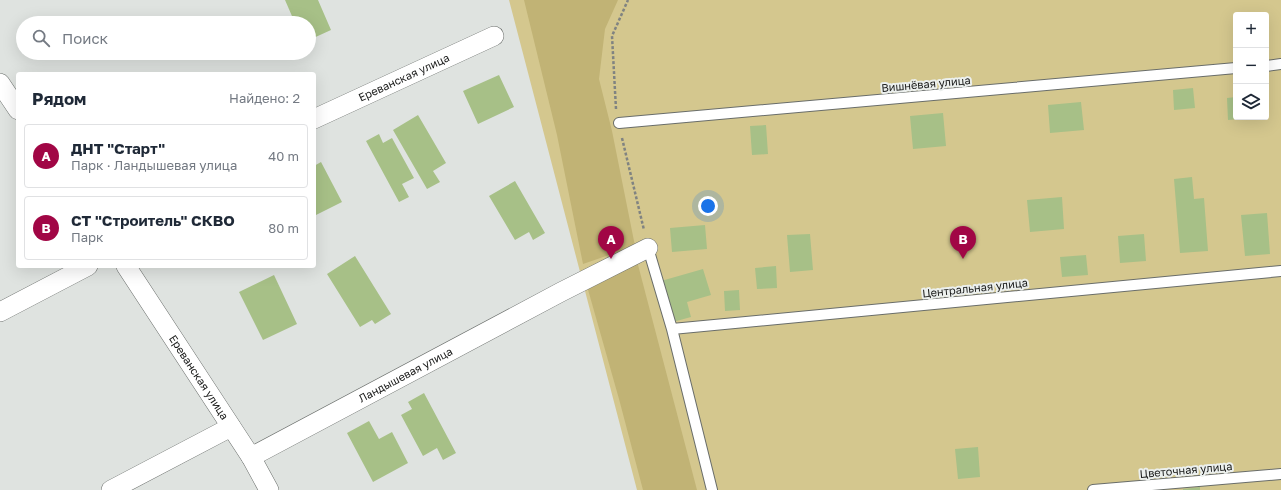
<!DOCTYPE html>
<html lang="ru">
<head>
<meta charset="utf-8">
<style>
  body { margin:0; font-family:"Golos Text",sans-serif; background:#f2f2f3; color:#1f2937 }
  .controls { position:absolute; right:12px; top:12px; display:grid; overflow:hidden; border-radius:4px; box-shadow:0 4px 16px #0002 }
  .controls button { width:36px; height:36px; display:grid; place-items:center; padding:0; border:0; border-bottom:1px solid #e0e1e3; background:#fff; color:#1f2937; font:20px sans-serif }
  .you { position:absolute; left:708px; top:206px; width:14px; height:14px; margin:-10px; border:3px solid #fff; border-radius:50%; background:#1a73e8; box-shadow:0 0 0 6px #1a73e833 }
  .badge { display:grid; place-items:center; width:26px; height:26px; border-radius:50%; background:#a10645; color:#fff; font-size:13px; font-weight:700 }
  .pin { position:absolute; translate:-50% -33px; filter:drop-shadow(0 1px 2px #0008) }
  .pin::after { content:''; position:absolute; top:21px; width:14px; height:12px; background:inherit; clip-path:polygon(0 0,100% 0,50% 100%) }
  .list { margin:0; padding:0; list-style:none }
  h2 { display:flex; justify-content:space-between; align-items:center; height:52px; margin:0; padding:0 16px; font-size:17px }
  h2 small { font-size:13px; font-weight:400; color:#747a83 }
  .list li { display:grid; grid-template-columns:26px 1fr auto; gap:12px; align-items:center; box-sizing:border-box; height:64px; margin:0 8px 8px; padding:0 8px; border:1px solid #e0e1e3; border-radius:4px }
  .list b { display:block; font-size:15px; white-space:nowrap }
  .list p { margin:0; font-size:13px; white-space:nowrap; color:#747a83 }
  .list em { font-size:13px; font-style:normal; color:#747a83 }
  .icon { flex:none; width:22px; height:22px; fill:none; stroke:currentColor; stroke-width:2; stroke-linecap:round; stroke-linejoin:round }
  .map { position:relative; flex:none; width:1281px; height:490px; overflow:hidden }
  .search { position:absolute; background:#fff; box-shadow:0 4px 16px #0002; left:16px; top:16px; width:300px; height:44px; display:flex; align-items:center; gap:10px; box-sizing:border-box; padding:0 14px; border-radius:22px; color:#747a83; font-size:15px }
  .panel { position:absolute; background:#fff; box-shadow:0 4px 16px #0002; left:16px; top:72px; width:300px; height:196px; border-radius:4px }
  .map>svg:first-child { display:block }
  .green { fill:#d4c78e; fill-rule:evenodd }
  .forest { fill:#c1b375 }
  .building { fill:#a7c087 }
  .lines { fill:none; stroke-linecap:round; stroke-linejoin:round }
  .lane-casing { stroke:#696d6a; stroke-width:12 }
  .street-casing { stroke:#696d6a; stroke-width:20 }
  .path { stroke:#808381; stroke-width:2.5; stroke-dasharray:3 2; stroke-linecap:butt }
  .lane { stroke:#fff; stroke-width:10 }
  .street { stroke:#fff; stroke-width:19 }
  .labels { text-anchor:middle; stroke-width:4; stroke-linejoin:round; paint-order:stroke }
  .street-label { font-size:11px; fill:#191a19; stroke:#ecf0ee }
</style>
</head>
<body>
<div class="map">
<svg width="1281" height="490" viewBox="0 0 1281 490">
  <rect width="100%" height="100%" fill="#dfe3e0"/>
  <path class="green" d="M509,0H1281V490H637ZM1236,15H1266V117H1236Z"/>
  <path class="forest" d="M524,0H618L605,29L599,79L612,131L635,246L583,264L557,135Z
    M637,261L697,490H643L619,399L585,279Z"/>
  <path class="building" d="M285,0H318L331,30L309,40V23H295Z
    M499,75L514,107L478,124L463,91Z
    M1193,88L1195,108L1174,110L1173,90Z
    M1236,97V117H1251V118L1228,120L1227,98Z
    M1081,102L1084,130L1050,133L1048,105Z
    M943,113L946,146L913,149L910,116Z
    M418,115L446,163L433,171L440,182L427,189L393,130Z
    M766,125L768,154L752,155L750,126Z
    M379,134L383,143L392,138L414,178L402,184L409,197L399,202L366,141Z
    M321,162L342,202L314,216V166Z
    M1192,177L1194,199L1204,198L1208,251L1180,253L1174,179Z
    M515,181L545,233L533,240L529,232L515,240L489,196Z
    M1062,197L1064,229L1030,232L1027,200Z
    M1267,213L1270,254L1245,256L1241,215Z
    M705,225L707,249L672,252L670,228Z
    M810,234L813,270L790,272L787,235Z
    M1144,234L1146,261L1120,263L1118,236Z
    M1086,255L1088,275L1062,277L1060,257Z
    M355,256L391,314L375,324L372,320L360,327L327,274Z
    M776,266L777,288L757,289L755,268Z
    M703,269L711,295L687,302L691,317L673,322L661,281Z
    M274,275L297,324L263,340L239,292Z
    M739,290L740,310L725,311L724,291Z
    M424,393L456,453L443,460L437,448L423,456L401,415L412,409L408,402Z
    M369,421L379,439L392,432L408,463L373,482L347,433Z
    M978,447L980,477L958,479L955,449Z
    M1200,487V490H1183V489Z"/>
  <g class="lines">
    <g class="lane-casing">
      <path id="lane" d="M1266,66L1281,64
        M619,123L1236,68
        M648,248L672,329L712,490
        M672,329L1281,271
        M1093,490L1281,474"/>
    </g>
    <g class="street-casing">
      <g id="street">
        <path d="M0,83L18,110"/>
        <path id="s1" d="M314,119L494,36"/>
        <path id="s2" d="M126,266L251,457L269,490"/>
        <path d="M0,312L88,266"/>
        <path id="s3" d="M251,457L561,292L648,248"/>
        <path d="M111,490L231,427"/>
      </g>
    </g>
    <path class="path" d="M616,109L612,36L628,0
      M622,138L644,230"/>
    <use href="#lane" class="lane"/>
    <use href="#street" class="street"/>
  </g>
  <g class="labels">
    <g class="street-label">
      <text dy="4" stroke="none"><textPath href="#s1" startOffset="99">Ереванская улица</textPath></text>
      <text transform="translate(926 84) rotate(-5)" y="4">Вишнёвая улица</text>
      <text transform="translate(975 288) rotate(-6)" y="4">Центральная улица</text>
      <text dy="4" stroke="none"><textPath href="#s3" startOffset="175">Ландышевая улица</textPath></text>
      <text dy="4" stroke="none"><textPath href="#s2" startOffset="133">Ереванская улица</textPath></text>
      <text transform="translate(1186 470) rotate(-5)" y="4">Цветочная улица</text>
    </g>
  </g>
</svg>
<div class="controls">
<button>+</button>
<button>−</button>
<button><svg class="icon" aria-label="layers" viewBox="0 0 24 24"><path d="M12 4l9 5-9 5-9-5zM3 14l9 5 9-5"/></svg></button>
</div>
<div class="you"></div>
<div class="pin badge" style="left:611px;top:259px">A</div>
<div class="pin badge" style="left:963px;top:259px">B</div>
<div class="search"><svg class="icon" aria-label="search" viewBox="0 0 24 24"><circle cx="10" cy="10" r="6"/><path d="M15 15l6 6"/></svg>Поиск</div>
<section class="panel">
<h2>Рядом<small>Найдено: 2</small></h2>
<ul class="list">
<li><span class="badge">A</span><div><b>ДНТ &quot;Старт&quot;</b><p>Парк · Ландышевая улица</p></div><em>40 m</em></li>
<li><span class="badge">B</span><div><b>СТ &quot;Строитель&quot; СКВО</b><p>Парк</p></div><em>80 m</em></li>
</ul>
</section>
</div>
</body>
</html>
